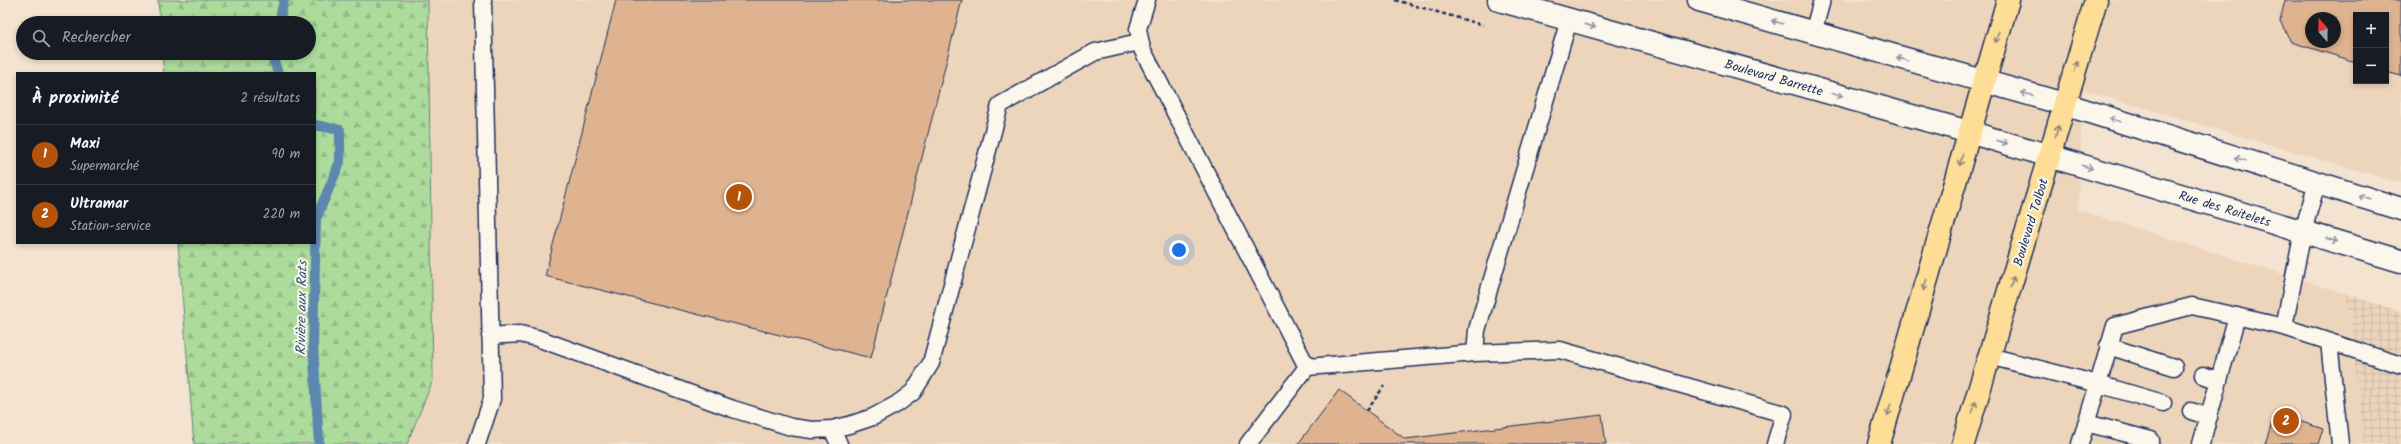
<!DOCTYPE html>
<html lang="fr">
<head>
<meta charset="utf-8">
<style>
  body { margin:0; font-family:Kalam,sans-serif; background:#20242c; color:#f1f3f6 }
  .controls { position:absolute; right:12px; top:12px; display:grid; overflow:hidden; border-radius:0px; box-shadow:0 2px 6px #0003 }
  .controls button { width:36px; height:36px; display:grid; place-items:center; padding:0; border:0; border-bottom:1px solid #363941; background:#171b24; color:#f1f3f6; font:20px sans-serif }
  .compass { position:absolute; left:2305px; top:12px; width:36px; height:36px; border-radius:50%; background:#171b24; box-shadow:0 2px 6px #0003; rotate:340deg }
  .you { position:absolute; left:1179px; top:250px; width:14px; height:14px; margin:-10px; border:3px solid #fff; border-radius:50%; background:#1a73e8; box-shadow:0 0 0 6px #1a73e833 }
  .badge { display:grid; place-items:center; width:26px; height:26px; border-radius:50%; background:#b45309; color:#fff; font-size:13px; font-weight:700 }
  .pin { position:absolute; translate:-50% -50%; border:2px solid #fff; box-shadow:0 1px 4px #0006 }
  .list { margin:0; padding:0; list-style:none }
  h2 { display:flex; justify-content:space-between; align-items:center; height:52px; margin:0; padding:0 16px; font-size:17px }
  h2 small { font-size:13px; font-weight:400; color:#9ea1a6 }
  .list li { display:grid; grid-template-columns:26px 1fr auto; gap:12px; align-items:center; box-sizing:border-box; height:60px; padding:0 16px; border-top:1px solid #363941 }
  .list b { display:block; font-size:15px; white-space:nowrap }
  .list p { margin:0; font-size:13px; white-space:nowrap; color:#9ea1a6 }
  .list em { font-size:13px; font-style:normal; color:#9ea1a6 }
  .icon { flex:none; width:22px; height:22px; fill:none; stroke:currentColor; stroke-width:2; stroke-linecap:round; stroke-linejoin:round }
  .map { position:relative; flex:none; width:2401px; height:444px; overflow:hidden }
  .search { position:absolute; background:#171b24; box-shadow:0 2px 6px #0003; left:16px; top:16px; width:300px; height:44px; display:flex; align-items:center; gap:10px; box-sizing:border-box; padding:0 14px; border-radius:22px; color:#9ea1a6; font-size:15px }
  .panel { position:absolute; background:#171b24; box-shadow:0 2px 6px #0003; left:16px; top:72px; width:300px; height:172px; border-radius:0px }
  .map>svg:first-child { display:block }
  .built { fill:#edd5bc; fill-rule:evenodd }
  .industrial { fill:url(#industrial-grid) }
  .forest { fill:url(#forest-firs); stroke:#64857c }
  .lines { fill:none; stroke-linecap:round; stroke-linejoin:round }
  .stream { stroke:#5b87af; stroke-width:10 }
  .building { fill:#dfb38f; stroke:#1b2f5e; fill-rule:evenodd }
  .lane-casing { stroke:#1b2f5e; stroke-width:19 }
  .secondary-casing { stroke:#1b2f5e; stroke-width:25 }
  .primary-casing { stroke:#1b2f5e; stroke-width:25 }
  .path { stroke:#1b2f5e; stroke-width:2.5; stroke-dasharray:4 3; stroke-linecap:butt }
  .lane { stroke:#fbf7ec; stroke-width:16 }
  .secondary { stroke:#fbf7ec; stroke-width:22 }
  .primary { stroke:#fedd96; stroke-width:22 }
  .oneway { stroke:#8b93a5 }
  .oneway2 { stroke:#8c867a }
  .labels { text-anchor:middle; stroke-width:4; stroke-linejoin:round; paint-order:stroke }
  .street-label { font-size:13px; fill:#1b2f5e; stroke:#fbf7ec }
  .water-label { font-size:14px; font-style:italic; fill:#365480; stroke:#fbf7ec }
</style>
</head>
<body>
<div class="map">
<svg width="2401" height="444" viewBox="0 0 2401 444">
  <defs>
    <pattern id="industrial-grid" width="8" height="8" patternUnits="userSpaceOnUse"><rect width="8" height="8" fill="#edd5bc"/><path d="M0 4h8M4 0v8" fill="none" stroke="#cbb7a4"/></pattern>
    <pattern id="forest-firs" width="22" height="20" patternUnits="userSpaceOnUse"><rect width="22" height="20" fill="#acdb9b"/><path d="M5 1l3.5 6h-7zM16 11l3.5 6h-7z" fill="#93bc88"/></pattern>
  </defs>
  <rect width="100%" height="100%" fill="#f3e3d0"/>
  <filter id="ink" filterUnits="userSpaceOnUse"><feTurbulence type="fractalNoise" baseFrequency=".025" numOctaves="2"/><feDisplacementMap in="SourceGraphic" scale="8" xChannelSelector="R" yChannelSelector="G"/><feConvolveMatrix kernelMatrix="1 2 1 2 8 2 1 2 1" color-interpolation-filters="sRGB"/></filter>
  <g filter="url(#ink)">
    <path class="built" d="M428,0H2401V183L2083,90L2078,210L2347,294L2364,444H407L433,380ZM2356,15H2386V81H2356ZM2311,18H2335V42H2311Z"/>
    <path class="industrial" d="M2347,294L2401,312V444H2364Z"/>
    <path class="forest" d="M158,0H428L433,380L407,444H194L178,243H315V73H164L162,53H309V23H160Z"/>
    <g class="lines">
      <path class="stream" d="M279,23L284,0
        M274,53L273,58L278,73
        M315,125L340,130V162L316,219L313,344L319,444"/>
    </g>
    <path class="building" d="M616,0H962L871,358L545,276Z
      M2285,0H2401V76L2386,72V15H2356V62L2291,42L2280,21ZM2311,18H2335V42H2311Z
      M1339,390L1405,439L1602,415L1606,444H1298Z
      M2275,413L2323,429L2318,444H2265Z"/>
    <g class="lines">
      <g class="lane-casing">
        <path id="lane" d="M1147,0L1138,29L1142,49L1307,367L1475,353L1477,330L1569,20
          M1813,33L1822,0
          M2317,183L2303,231L2284,327L2401,365
          M490,336L520,334L537,338L733,409L791,427L812,430L832,429L849,425L873,417L897,404L913,392L931,363L1000,105L1095,52L1139,42
          M2329,342L2340,444
          M2108,346L2174,367
          M1475,353L1560,350L1784,414L1775,444
          M1989,356L2098,384L2115,326L2192,306L2284,327
          M2203,375L2219,381
          M2191,411L2209,417
          M2086,423L2151,440
          M832,429L839,444
          M477,444L492,399L483,0
          M1248,444L1307,367
          M2080,444L2098,384L2163,403
          M2201,444L2237,316"/>
      </g>
      <g class="secondary-casing">
        <path id="secondary" d="M1499,0L1969,132L2401,261
          M1699,0L2064,104L2401,209"/>
      </g>
      <g class="primary-casing">
        <path id="primary" d="M1879,444L2008,0
          M1963,444L2096,0"/>
      </g>
      <path class="path" d="M1395,0L1483,25
        M1367,411L1384,386"/>
      <use href="#lane" class="lane"/>
      <use href="#secondary" class="secondary"/>
      <use href="#primary" class="primary"/>
    </g>
    <defs><path id="oneway-shaft" d="M-6 0H5M1.5-3L5.5 0L1.5 3" fill="none" stroke-width="1.6" stroke-linecap="round" stroke-linejoin="round"/></defs>
    <g class="oneway">
      <use href="#oneway-shaft" transform="translate(1777 22) rotate(-164)"/>
      <use href="#oneway-shaft" transform="translate(1590 26) rotate(16)"/>
      <use href="#oneway-shaft" transform="translate(1902 59) rotate(-164)"/>
      <use href="#oneway-shaft" transform="translate(2027 94) rotate(-165)"/>
      <use href="#oneway-shaft" transform="translate(1837 95) rotate(16)"/>
      <use href="#oneway-shaft" transform="translate(2115 120) rotate(-163)"/>
      <use href="#oneway-shaft" transform="translate(2002 142) rotate(17)"/>
      <use href="#oneway-shaft" transform="translate(2240 159) rotate(-163)"/>
      <use href="#oneway-shaft" transform="translate(2087 167) rotate(17)"/>
      <use href="#oneway-shaft" transform="translate(2364 197) rotate(-163)"/>
      <use href="#oneway-shaft" transform="translate(2332 240) rotate(17)"/>
    </g>
    <g class="oneway2">
      <use href="#oneway-shaft" transform="translate(1997 37) rotate(107)"/>
      <use href="#oneway-shaft" transform="translate(2076 67) rotate(-73)"/>
      <use href="#oneway-shaft" transform="translate(2057 131) rotate(-74)"/>
      <use href="#oneway-shaft" transform="translate(1961 160) rotate(106)"/>
      <use href="#oneway-shaft" transform="translate(2012 282) rotate(-73)"/>
      <use href="#oneway-shaft" transform="translate(1925 285) rotate(106)"/>
      <use href="#oneway-shaft" transform="translate(1974 407) rotate(-74)"/>
      <use href="#oneway-shaft" transform="translate(1889 410) rotate(106)"/>
    </g>
  </g>
  <g class="labels">
    <g class="street-label">
      <text transform="translate(1774 77) rotate(16)" y="5">Boulevard Barrette</text>
      <text transform="translate(2225 208) rotate(17)" y="5">Rue des Roitelets</text>
      <text transform="translate(2030 222) rotate(-73)" y="5">Boulevard Talbot</text>
    </g>
    <g class="water-label">
      <text transform="translate(301 308) rotate(-89)" y="5">Rivière aux Rats</text>
    </g>
  </g>
</svg>
<div class="controls">
<button>+</button>
<button>−</button>
</div>
<svg class="compass" viewBox="-18 -18 36 36"><path d="M0-13l5 13h-10z" fill="#e53935"/><path d="M0 13l5-13h-10z" fill="#9ea1a6"/></svg>
<div class="you"></div>
<div class="pin badge" style="left:739px;top:197px">1</div>
<div class="pin badge" style="left:2286px;top:421px">2</div>
<div class="search"><svg class="icon" aria-label="search" viewBox="0 0 24 24"><circle cx="10" cy="10" r="6"/><path d="M15 15l6 6"/></svg>Rechercher</div>
<section class="panel">
<h2>À proximité<small>2 résultats</small></h2>
<ul class="list">
<li><span class="badge">1</span><div><b>Maxi</b><p>Supermarché</p></div><em>90 m</em></li>
<li><span class="badge">2</span><div><b>Ultramar</b><p>Station-service</p></div><em>220 m</em></li>
</ul>
</section>
</div>
</body>
</html>
